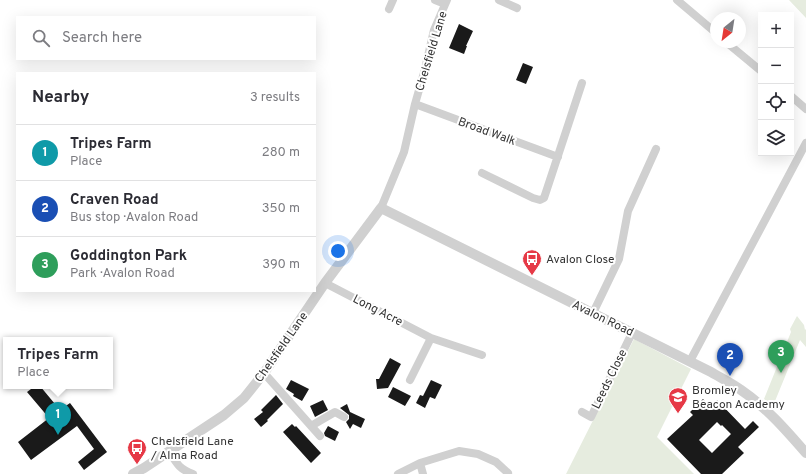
<!DOCTYPE html>
<html lang="en">
<head>
<meta charset="utf-8">
<style>
  body { margin:0; font-family:Overpass,sans-serif; background:#f2f2f3; color:#2b2b33 }
  .controls { position:absolute; right:12px; top:12px; display:grid; overflow:hidden; border-radius:0px; box-shadow:0 4px 16px #0002 }
  .controls button { width:36px; height:36px; display:grid; place-items:center; padding:0; border:0; border-bottom:1px solid #e1e1e2; background:#fff; color:#2b2b33; font:20px sans-serif }
  .compass { position:absolute; left:710px; top:12px; width:36px; height:36px; border-radius:50%; background:#fff; box-shadow:0 4px 16px #0002; rotate:210deg }
  .you { position:absolute; left:338px; top:251px; width:14px; height:14px; margin:-10px; border:3px solid #fff; border-radius:50%; background:#1a73e8; box-shadow:0 0 0 6px #1a73e833 }
  .badge { display:grid; place-items:center; width:26px; height:26px; border-radius:50%; background:#db2777; color:#fff; font-size:13px; font-weight:700 }
  .pin { position:absolute; translate:-50% -33px; filter:drop-shadow(0 1px 2px #0008) }
  .pin::after { content:''; position:absolute; top:21px; width:14px; height:12px; background:inherit; clip-path:polygon(0 0,100% 0,50% 100%) }
  .popup { position:absolute; left:3px; top:337px; width:110px; height:52px; box-sizing:border-box; display:grid; place-content:center; border-radius:0px; background:#fff; filter:drop-shadow(0 1px 3px #0005); font-size:13px; white-space:nowrap; color:#7c7c81 }
  .popup b { font-size:15px; color:#2b2b33 }
  .popup::after { content:''; position:absolute; left:50%; top:100%; margin-left:-8px; border:8px solid transparent; border-top-color:#fff }
  .list { margin:0; padding:0; list-style:none }
  h2 { display:flex; justify-content:space-between; align-items:center; height:52px; margin:0; padding:0 16px; font-size:17px }
  h2 small { font-size:13px; font-weight:400; color:#7c7c81 }
  .list li { display:grid; grid-template-columns:26px 1fr auto; gap:12px; align-items:center; box-sizing:border-box; height:56px; padding:0 16px; border-top:1px solid #e1e1e2 }
  .list b { display:block; font-size:15px; white-space:nowrap }
  .list p { margin:0; font-size:13px; white-space:nowrap; color:#7c7c81 }
  .list em { font-size:13px; font-style:normal; color:#7c7c81 }
  .icon { flex:none; width:22px; height:22px; fill:none; stroke:currentColor; stroke-width:2; stroke-linecap:round; stroke-linejoin:round }
  .map { position:relative; flex:none; width:806px; height:474px; overflow:hidden }
  .search { position:absolute; background:#fff; box-shadow:0 4px 16px #0002; left:16px; top:16px; width:300px; height:44px; display:flex; align-items:center; gap:10px; box-sizing:border-box; padding:0 14px; border-radius:0px; color:#7c7c81; font-size:15px }
  .panel { position:absolute; background:#fff; box-shadow:0 4px 16px #0002; left:16px; top:72px; width:300px; height:220px; border-radius:0px }
  .map>svg:first-child { display:block }
  .green { fill:#e6ecdf }
  .building { fill:#1a1a1a; fill-rule:evenodd }
  .lines { fill:none; stroke-linecap:round; stroke-linejoin:round }
  .minor { stroke:#d0d0d0; stroke-width:8 }
  .tertiary { stroke:#d0d0d0; stroke-width:10 }
  .labels { text-anchor:middle; stroke-width:4; stroke-linejoin:round; paint-order:stroke }
  .street-label { font-size:12px; fill:#333; stroke:#fff }
  .poi-label { font-size:12px; fill:#333; stroke:#fff; text-anchor:start }
</style>
</head>
<body>
<div class="map">
<svg width="806" height="474" viewBox="0 0 806 474">
  <rect width="100%" height="100%" fill="#fff"/>
  <path class="green" d="M789,0H806V18Z
    M797,316L804,325L805,330L806,329V347L800,340L773,406L764,399L791,332L790,329Z
    M634,339L691,369L657,437L694,474H566Z"/>
  <path class="building" d="M459,24L473,31L466,46H467L464,54L449,48Z
    M523,63L533,67L526,84L516,80Z
    M390,358L401,364L388,388L377,389L376,379H379Z
    M291,380L309,389L302,401L293,396L294,394L286,389Z
    M431,380L442,385L435,399L430,397L425,408L416,403L420,395L423,396Z
    M35,386H40L60,410L70,403L107,452L84,470L78,462L94,449L77,426L31,460L18,442L49,418L27,392Z
    M393,387L411,396L405,406L388,397Z
    M276,395L283,404L267,420L268,421L261,427L254,419L263,412L261,410Z
    M703,399L710,407L717,400L745,429L753,421L759,427L738,447L744,453L722,474H701L667,439L693,415L690,412ZM717,422L721,426L722,425L731,434L712,453L699,440Z
    M323,400L328,410L315,417L310,406Z
    M347,404L350,412L365,419L361,428L353,424L350,429L346,422L349,419V415L340,408Z
    M292,424L295,427L296,426L321,453L311,463L283,432Z
    M328,426L339,432L335,441L325,436L324,433Z"/>
  <g class="lines">
    <path class="minor" d="M435,0L445,4
      M499,0L517,8
      M677,0L716,33
      M389,9L393,0
      M726,42L761,71
      M791,96L806,109
      M415,104L558,157
      M482,173L533,198L540,200L544,198L582,83
      M381,208L404,152L415,104L425,69L434,30L447,0
      M325,283L431,338L482,355
      M593,313L619,259L628,211L656,149
      M690,361L806,143
      M264,373L320,436
      M410,380L431,338
      M582,412L591,417L632,333
      M311,426L335,412L344,417
      M169,451C177,464 179,469 193,474
      M420,463L423,474
      M398,474L420,463L459,451L478,454L496,462L508,473"/>
    <path class="tertiary" d="M133,474L144,468L224,415L244,398L264,373L325,283L381,208L711,372C721,378 732,383 741,390C766,407 786,430 806,453"/>
  </g>
  <defs>
    <g id="bus-pin" transform="scale(1)"><path d="M0 17L-7.5 6A9.5 9.5 0 1 1 7.5 6Z" fill="#e63946" stroke="#fff"/><path d="M-5-6H5V4H4V6H2V4H-2V6H-4V4H-5ZM-3.5-4V0h7V-4ZM-3.5 1.2v1.5H-2V1.2ZM2 1.2v1.5H3.5V1.2Z" fill="#fff"/></g>
    <g id="school-pin" transform="scale(1)"><path d="M0 17L-7.5 6A9.5 9.5 0 1 1 7.5 6Z" fill="#e63946" stroke="#fff"/><path d="M0-5L7-2L0 1L-7-2ZM-4 1L0 2.5L4 1V4Q0 6-4 4Z" fill="#fff"/></g>
  </defs>
  <g fill-rule="evenodd">
    <use href="#bus-pin" x="532" y="259"/>
    <use href="#school-pin" x="678" y="397"/>
    <use href="#bus-pin" x="137" y="448"/>
  </g>
  <g class="labels">
    <g class="street-label">
      <text transform="translate(431 51) rotate(-73)" y="4">Chelsfield Lane</text>
      <text transform="translate(487 131) rotate(20)" y="4">Broad Walk</text>
      <text transform="translate(378 310) rotate(27)" y="4">Long Acre</text>
      <text transform="translate(603 318) rotate(26)" y="4">Avalon Road</text>
      <text transform="translate(281 347) rotate(-55)" y="4">Chelsfield Lane</text>
      <text transform="translate(609 379) rotate(-64)" y="4">Leeds Close</text>
    </g>
    <g class="poi-label">
      <text x="546" y="263">Avalon Close</text>
      <text x="692" y="394">Bromley<tspan x="692" dy="14">Beacon Academy</tspan></text>
      <text x="151" y="445">Chelsfield Lane<tspan x="151" dy="14">/ Alma Road</tspan></text>
    </g>
  </g>
</svg>
<div class="controls">
<button>+</button>
<button>−</button>
<button><svg class="icon" aria-label="locate" viewBox="0 0 24 24"><circle cx="12" cy="12" r="6"/><path d="M12 2v4M12 18v4M2 12h4M18 12h4"/></svg></button>
<button><svg class="icon" aria-label="layers" viewBox="0 0 24 24"><path d="M12 4l9 5-9 5-9-5zM3 14l9 5 9-5"/></svg></button>
</div>
<svg class="compass" viewBox="-18 -18 36 36"><path d="M0-13l5 13h-10z" fill="#e53935"/><path d="M0 13l5-13h-10z" fill="#7c7c81"/></svg>
<div class="you"></div>
<div class="pin badge" style="left:58px;top:435px;background:#0f9aa8">1</div>
<div class="popup"><b>Tripes Farm</b>Place</div>
<div class="pin badge" style="left:730px;top:376px;background:#1a4fb4">2</div>
<div class="pin badge" style="left:781px;top:373px;background:#2e9e5b">3</div>
<div class="search"><svg class="icon" aria-label="search" viewBox="0 0 24 24"><circle cx="10" cy="10" r="6"/><path d="M15 15l6 6"/></svg>Search here</div>
<section class="panel">
<h2>Nearby<small>3 results</small></h2>
<ul class="list">
<li><span class="badge" style="background:#0f9aa8">1</span><div><b>Tripes Farm</b><p>Place</p></div><em>280 m</em></li>
<li><span class="badge" style="background:#1a4fb4">2</span><div><b>Craven Road</b><p>Bus stop · Avalon Road</p></div><em>350 m</em></li>
<li><span class="badge" style="background:#2e9e5b">3</span><div><b>Goddington Park</b><p>Park · Avalon Road</p></div><em>390 m</em></li>
</ul>
</section>
</div>
</body>
</html>
